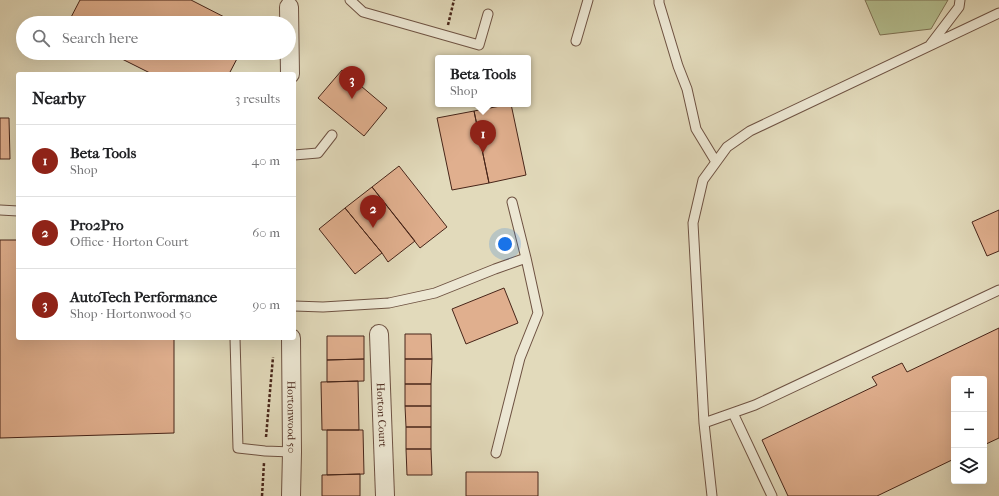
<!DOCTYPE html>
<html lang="en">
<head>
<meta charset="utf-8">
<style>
  body { margin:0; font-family:"IM FELL French Canon",serif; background:#f6f6f6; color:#202124 }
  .controls { position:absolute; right:12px; bottom:12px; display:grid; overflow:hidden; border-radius:4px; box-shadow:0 4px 16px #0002 }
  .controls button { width:36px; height:36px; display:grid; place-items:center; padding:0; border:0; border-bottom:1px solid #e0e0e0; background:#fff; color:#202124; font:20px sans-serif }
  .you { position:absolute; left:505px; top:244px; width:14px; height:14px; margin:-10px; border:3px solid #fff; border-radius:50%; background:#1a73e8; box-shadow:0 0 0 6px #1a73e833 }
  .badge { display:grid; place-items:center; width:26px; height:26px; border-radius:50%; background:#8f2418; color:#fff; font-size:13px; font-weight:700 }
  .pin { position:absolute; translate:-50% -33px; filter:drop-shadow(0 1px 2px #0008) }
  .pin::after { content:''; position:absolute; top:21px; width:14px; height:12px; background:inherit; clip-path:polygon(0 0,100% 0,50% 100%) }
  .popup { position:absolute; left:435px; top:55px; width:96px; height:52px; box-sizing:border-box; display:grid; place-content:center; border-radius:4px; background:#fff; filter:drop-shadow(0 1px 3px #0005); font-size:13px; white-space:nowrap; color:#757577 }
  .popup b { font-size:15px; color:#202124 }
  .popup::after { content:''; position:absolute; left:50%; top:100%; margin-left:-8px; border:8px solid transparent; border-top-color:#fff }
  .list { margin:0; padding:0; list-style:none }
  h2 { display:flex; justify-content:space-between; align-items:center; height:52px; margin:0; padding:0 16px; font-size:17px }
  h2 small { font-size:13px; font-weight:400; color:#757577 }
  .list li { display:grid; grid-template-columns:26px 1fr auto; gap:12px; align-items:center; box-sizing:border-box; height:72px; padding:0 16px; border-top:1px solid #e0e0e0 }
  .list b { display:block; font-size:15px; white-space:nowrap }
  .list p { margin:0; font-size:13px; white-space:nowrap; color:#757577 }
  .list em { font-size:13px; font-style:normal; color:#757577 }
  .icon { flex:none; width:22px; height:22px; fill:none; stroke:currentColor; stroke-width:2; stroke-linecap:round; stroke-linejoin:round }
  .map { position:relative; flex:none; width:999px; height:496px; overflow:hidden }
  .search { position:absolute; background:#fff; box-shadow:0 4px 16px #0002; left:16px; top:16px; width:280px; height:44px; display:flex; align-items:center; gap:10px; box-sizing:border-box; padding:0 14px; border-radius:22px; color:#757577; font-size:15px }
  .panel { position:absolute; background:#fff; box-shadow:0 4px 16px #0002; left:16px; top:72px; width:280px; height:268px; border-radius:4px }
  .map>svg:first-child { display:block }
  .green { fill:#b4bf90; stroke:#7e7254 }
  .building { fill:#e0af8e; stroke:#472519 }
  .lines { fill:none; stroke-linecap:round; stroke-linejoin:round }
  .service-casing { stroke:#6e5242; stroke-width:11 }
  .minor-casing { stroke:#6e5242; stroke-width:20 }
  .path { stroke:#472519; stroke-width:2.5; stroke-dasharray:3 2; stroke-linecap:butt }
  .service { stroke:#ece7d3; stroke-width:9 }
  .minor { stroke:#ece7d3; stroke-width:18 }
  .labels { text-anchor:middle; stroke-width:3; stroke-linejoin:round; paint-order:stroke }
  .street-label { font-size:11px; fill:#472519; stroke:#ece7d3 }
</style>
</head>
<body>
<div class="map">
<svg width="999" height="496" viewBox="0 0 999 496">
  <rect width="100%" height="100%" fill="#e2dabb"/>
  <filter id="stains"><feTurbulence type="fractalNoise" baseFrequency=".005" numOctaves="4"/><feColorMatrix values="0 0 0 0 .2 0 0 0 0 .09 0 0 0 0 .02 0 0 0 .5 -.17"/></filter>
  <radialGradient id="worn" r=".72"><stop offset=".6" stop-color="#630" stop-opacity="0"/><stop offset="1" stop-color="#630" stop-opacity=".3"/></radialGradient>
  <path class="green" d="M865,0H948L931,29L880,35Z"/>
  <path class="building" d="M80,0H191L236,23H68Z
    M110,53H240L229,74H152Z
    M342,70L387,108L364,136L318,98Z
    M511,104L526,175L489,183L474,111Z
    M474,111L489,183L452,190L437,118Z
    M0,118H9L10,159H0Z
    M399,166L447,227L420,248L372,187Z
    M372,187L415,241L388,262L382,253L345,208Z
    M345,208L382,253L355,274L319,229Z
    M999,210V251L987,256L972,222Z
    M0,240H18V338H174V433L0,438Z
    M504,288L518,323L466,344L452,309Z
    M999,328V438L984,445V379H954V459L877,496H788L762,440L877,385L872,377L902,363L907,372Z
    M405,334H431L432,359H405Z
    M327,336H364V359L327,360Z
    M364,359V381L327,382V360Z
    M405,359H432L431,384H405Z
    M358,381L359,430H322L321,382Z
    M405,384H431V406H405Z
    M405,406H431V427H406Z
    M406,427H431V449H406Z
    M327,430H363L364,474L327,475Z
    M406,449H431L432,475H407Z
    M466,472H538V496H466Z
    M360,474V496H322V475Z"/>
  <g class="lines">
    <g class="service-casing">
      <path id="service" d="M350,0L363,12L479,45L488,14
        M659,0V3L678,66L687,89L696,129L716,162
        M576,41L588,0
        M930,45L959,7L960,0
        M294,155L318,153L332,135
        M0,210L18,211
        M294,306L323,307L389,303L435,293L495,269L526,258
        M235,338L238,448L265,451L292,452
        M733,413L772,496
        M704,423L755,405L999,290
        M496,453L520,358L538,313L526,258L512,202
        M712,496L704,423L693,223L703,180L727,147L750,131L999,13"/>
    </g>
    <g class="minor-casing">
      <g id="minor">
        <path d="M289,7L290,74"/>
        <path id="s1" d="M379,334L385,496"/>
        <path id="s2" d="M291,338L292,452L291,496"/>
      </g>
    </g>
    <path class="path" d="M448,25L454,0
      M266,437L273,357
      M262,496L264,463"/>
    <use href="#service" class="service"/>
    <use href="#minor" class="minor"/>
  </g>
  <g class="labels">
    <g class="street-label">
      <text dy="4" stroke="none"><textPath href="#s1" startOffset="81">Horton Court</textPath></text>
      <text dy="4" stroke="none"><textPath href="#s2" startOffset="79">Hortonwood 50</textPath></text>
    </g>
  </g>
  <rect width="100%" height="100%" filter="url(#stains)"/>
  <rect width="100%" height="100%" fill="url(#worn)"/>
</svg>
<div class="controls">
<button>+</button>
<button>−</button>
<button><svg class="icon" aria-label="layers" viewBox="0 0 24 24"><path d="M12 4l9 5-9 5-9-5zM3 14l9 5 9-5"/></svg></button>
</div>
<div class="you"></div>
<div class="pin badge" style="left:483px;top:153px">1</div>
<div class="popup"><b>Beta Tools</b>Shop</div>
<div class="pin badge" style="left:373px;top:228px">2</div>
<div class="pin badge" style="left:352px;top:99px">3</div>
<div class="search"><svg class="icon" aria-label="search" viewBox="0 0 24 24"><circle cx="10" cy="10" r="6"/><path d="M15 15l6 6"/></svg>Search here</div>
<section class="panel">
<h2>Nearby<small>3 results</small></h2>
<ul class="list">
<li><span class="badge">1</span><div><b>Beta Tools</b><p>Shop</p></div><em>40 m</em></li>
<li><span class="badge">2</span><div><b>Pro2Pro</b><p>Office · Horton Court</p></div><em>60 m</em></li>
<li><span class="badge">3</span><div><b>AutoTech Performance</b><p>Shop · Hortonwood 50</p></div><em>90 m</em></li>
</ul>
</section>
</div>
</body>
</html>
